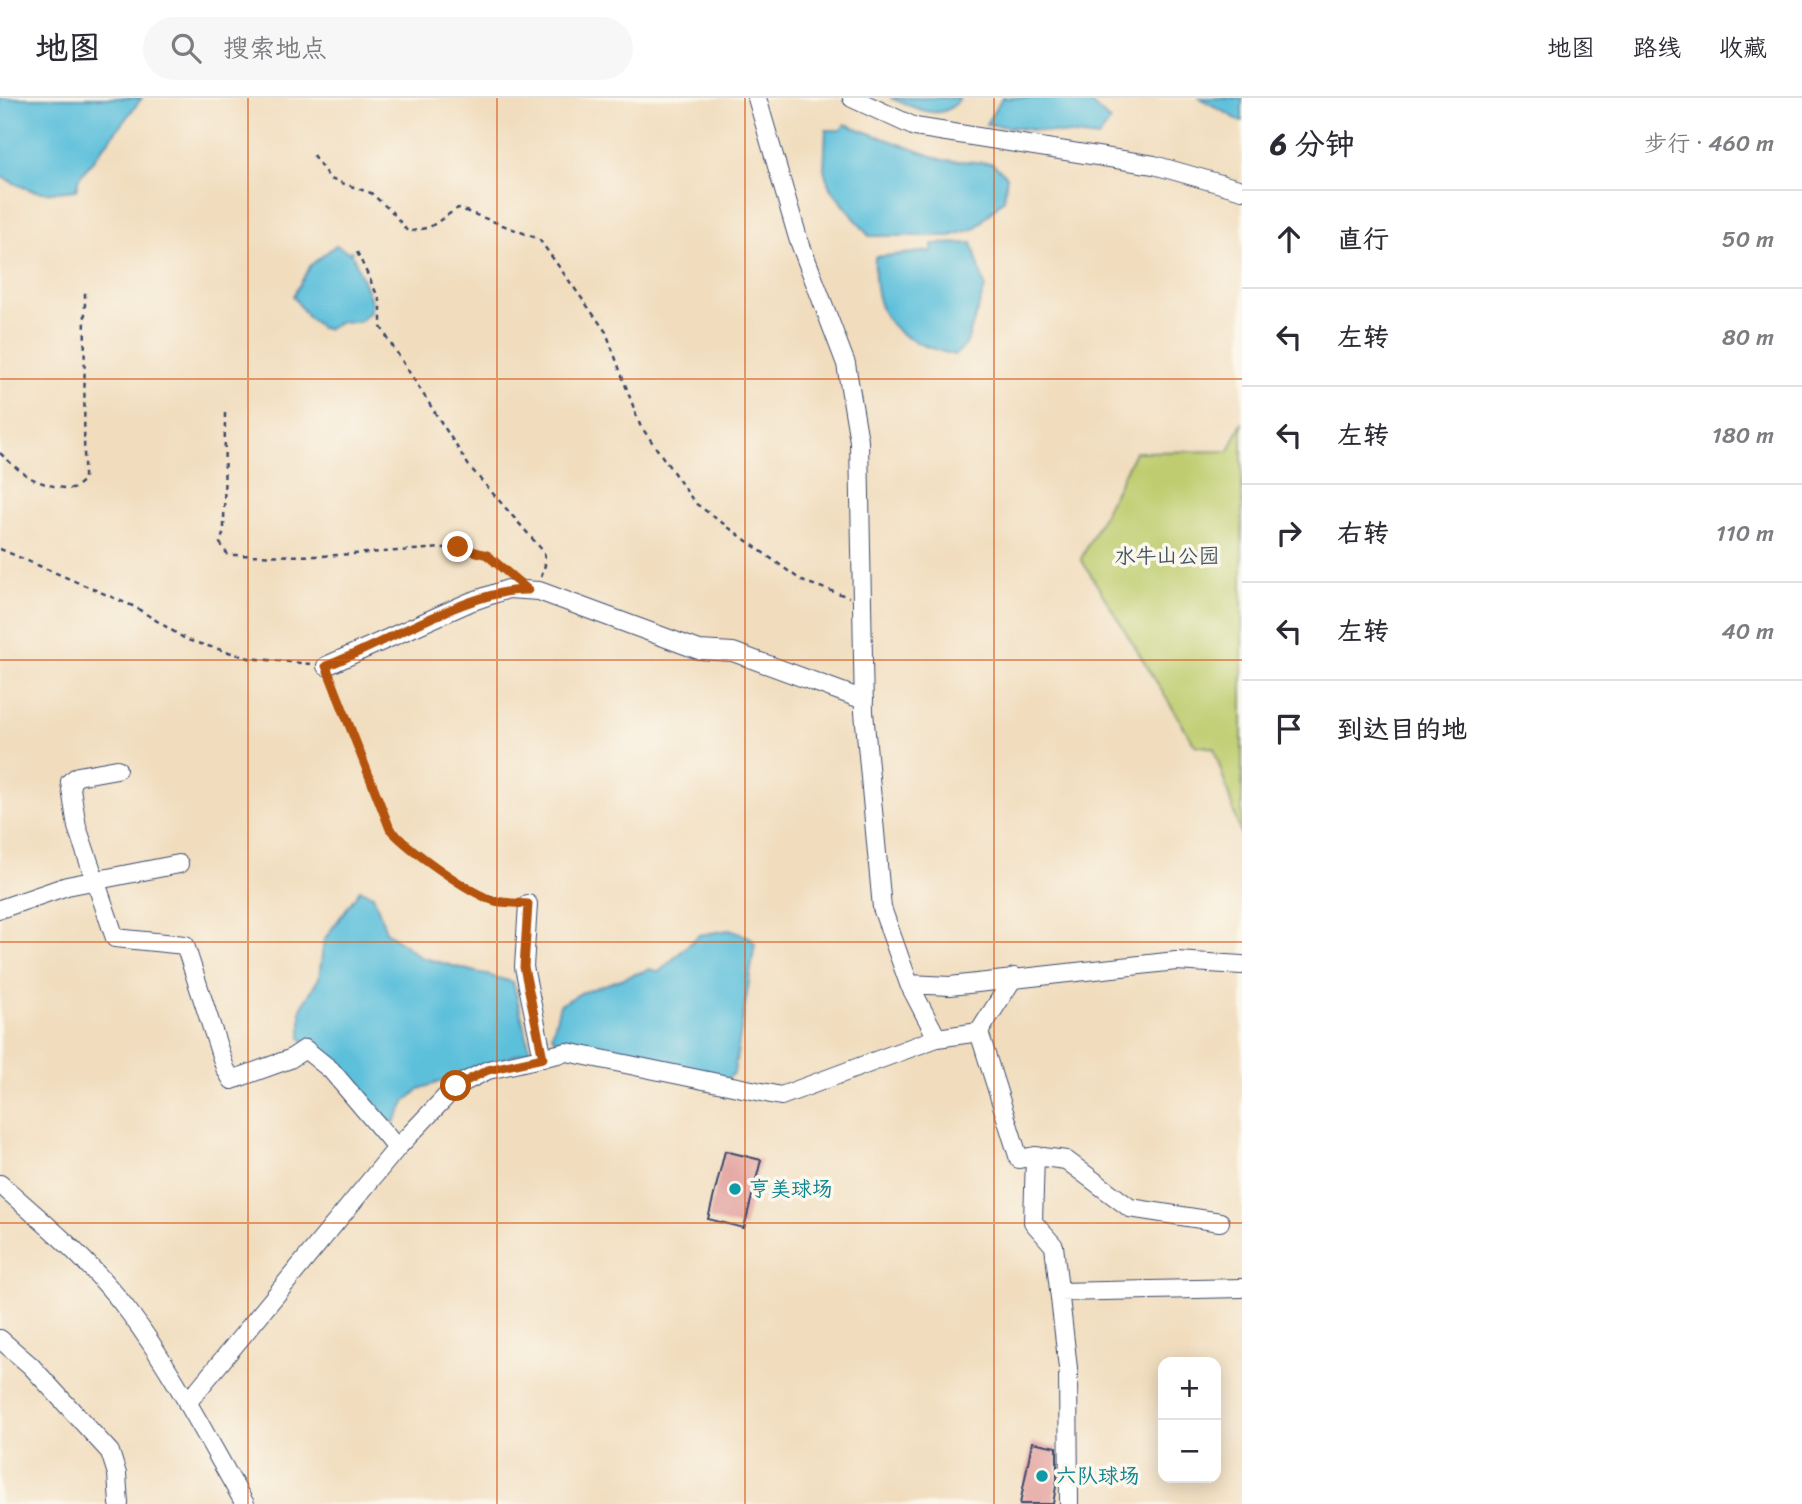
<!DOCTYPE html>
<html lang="zh">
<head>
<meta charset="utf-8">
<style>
  body { margin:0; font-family:Sriracha,"LXGW WenKai TC",sans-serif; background:#f7f7f7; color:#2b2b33 }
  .controls { position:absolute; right:21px; bottom:21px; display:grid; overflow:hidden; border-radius:14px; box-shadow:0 4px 18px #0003 }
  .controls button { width:63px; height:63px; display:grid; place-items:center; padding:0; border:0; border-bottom:2px solid #e1e1e2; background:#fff; color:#2b2b33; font:35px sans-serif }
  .stop { position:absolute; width:21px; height:21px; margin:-16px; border:5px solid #b45309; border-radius:50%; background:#fff }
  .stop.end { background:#b45309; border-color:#fff; box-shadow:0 2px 7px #0008 }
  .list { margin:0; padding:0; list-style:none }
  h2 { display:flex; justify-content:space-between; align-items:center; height:91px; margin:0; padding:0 28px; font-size:30px }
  h2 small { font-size:23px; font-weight:400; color:#7c7c81 }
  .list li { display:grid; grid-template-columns:46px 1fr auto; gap:21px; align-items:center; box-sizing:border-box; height:98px; padding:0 28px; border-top:2px solid #e1e1e2 }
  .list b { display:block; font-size:26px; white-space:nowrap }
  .list em { font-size:23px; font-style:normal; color:#7c7c81 }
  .icon { flex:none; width:38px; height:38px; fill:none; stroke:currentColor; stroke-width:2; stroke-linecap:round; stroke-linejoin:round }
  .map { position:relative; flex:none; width:1242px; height:1406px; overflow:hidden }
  header { display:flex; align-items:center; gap:42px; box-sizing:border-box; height:98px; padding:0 35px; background:#fff; border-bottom:2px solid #e1e1e2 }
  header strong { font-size:33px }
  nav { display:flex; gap:38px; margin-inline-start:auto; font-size:24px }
  .search { width:490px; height:63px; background:#f7f7f7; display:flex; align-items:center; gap:18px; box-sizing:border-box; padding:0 24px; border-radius:38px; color:#7c7c81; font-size:26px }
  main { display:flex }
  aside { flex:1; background:#fff }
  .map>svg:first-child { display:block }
  .green { fill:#bfcd6f; stroke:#6d7e66; stroke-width:2 }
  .water { fill:#5dc0db; stroke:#3c789c; stroke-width:2 }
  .building { fill:#e29e9b }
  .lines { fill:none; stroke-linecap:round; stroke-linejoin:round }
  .minor-casing { stroke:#3b496c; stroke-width:20 }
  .path { stroke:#3b496c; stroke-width:2.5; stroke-dasharray:5 5; stroke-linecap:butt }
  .minor { stroke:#fff; stroke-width:18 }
  .route { stroke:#b45309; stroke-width:9 }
  .grid { fill:none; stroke:#d45514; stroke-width:2; stroke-opacity:0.55 }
  .culture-dot { fill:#0f9aa8; stroke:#fbf7ec; stroke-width:2.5 }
  .labels { text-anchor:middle; stroke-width:7; stroke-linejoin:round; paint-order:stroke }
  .park-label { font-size:21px; fill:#445662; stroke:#fbf7ec }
  .culture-label { font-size:21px; fill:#0d838f; stroke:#fbf7ec; text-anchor:start }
</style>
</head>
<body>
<header>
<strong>地图</strong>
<div class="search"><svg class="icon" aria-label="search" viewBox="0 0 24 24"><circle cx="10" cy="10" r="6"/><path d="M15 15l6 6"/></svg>搜索地点</div>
<nav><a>地图</a><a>路线</a><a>收藏</a></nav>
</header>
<main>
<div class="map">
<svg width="1242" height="1406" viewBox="0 0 1242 1406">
  <rect width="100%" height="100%" fill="#fbf7ec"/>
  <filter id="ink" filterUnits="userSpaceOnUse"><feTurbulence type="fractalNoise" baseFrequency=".0143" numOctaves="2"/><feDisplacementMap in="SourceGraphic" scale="14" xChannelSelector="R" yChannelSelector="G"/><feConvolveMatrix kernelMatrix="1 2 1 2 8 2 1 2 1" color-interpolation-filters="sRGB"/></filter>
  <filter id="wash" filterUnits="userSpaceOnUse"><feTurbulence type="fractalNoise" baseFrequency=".00686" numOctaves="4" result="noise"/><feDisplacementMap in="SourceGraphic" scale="28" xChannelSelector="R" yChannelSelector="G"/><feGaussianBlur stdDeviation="1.57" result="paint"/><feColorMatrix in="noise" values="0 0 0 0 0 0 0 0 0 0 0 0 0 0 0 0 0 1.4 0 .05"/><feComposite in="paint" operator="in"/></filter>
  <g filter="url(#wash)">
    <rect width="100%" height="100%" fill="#f1ddbe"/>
    <path class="green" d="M1242,324V740L1214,650L1195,647L1081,461L1135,354L1229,353Z"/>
    <path class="water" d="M0,0H142L79,80L76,92C37,96 35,96 0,78Z
      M890,0H960C942,27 915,9 890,0Z
      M1002,0H1079L1090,4L1110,23L1098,40L986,26Z
      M1200,0H1242V24Z
      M845,26L943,62L992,65L1007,78L1004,101L974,131L950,138H869L830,90L824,72L826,32H841Z
      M972,145L985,189L966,247L955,257C896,242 872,224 875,159L932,153V146Z
      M336,147L350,155L351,153L372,205L369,215L359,224H339L328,231L321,230L307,218L293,198L311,167Z
      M360,792L373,797L386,833L420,859L513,884L530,952L419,991L406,1003L394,1025L384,1020L301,940V910L319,880L324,842Z
      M729,832L750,839L755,846L734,975L725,983L562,949L552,937L560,907L581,895L650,871L659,874L699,837Z"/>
    <g id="blocks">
      <path class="building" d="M725,1053L761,1062L744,1130L708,1121Z
        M1032,1344L1057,1349V1383L1053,1406H1020Z"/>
    </g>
  </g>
  <g filter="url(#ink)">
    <use href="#blocks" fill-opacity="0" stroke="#3b496c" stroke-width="2"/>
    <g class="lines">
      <g class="minor-casing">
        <path id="minor" d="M757,0L798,140L846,266L859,343L864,614L882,810L909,886L937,940
          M852,0L915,29L1154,67L1242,92
          M326,568L470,504L508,491L539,493L699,552L733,554L864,602
          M117,671L78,678L70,684L77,729L115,840L185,847L225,970L232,982L290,961L305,951L331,972L397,1050
          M528,806L524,869L543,960
          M0,811L67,788L179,766
          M909,886L950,888L1176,863L1242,867
          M979,934L1019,1061L1035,1058L1033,1124L1054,1148L1068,1270L1069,1406
          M1035,1058L1066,1062L1130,1110L1220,1124
          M0,1086C46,1126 92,1165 129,1214C173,1273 208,1342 245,1406
          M1059,1194L1242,1190
          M0,1241L31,1268L110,1354L117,1376L119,1406
          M187,1305L397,1050L456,988L488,972L567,954L781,998L937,940L979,934L1014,879"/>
      </g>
      <path class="path" d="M313,57L330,81L371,95L392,114L408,134L430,129L458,110L539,141L606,234L640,327L695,405L802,483L849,499
        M357,154L381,205V229L390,244L469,368L544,454L545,467L541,479
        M225,315L224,433L220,445L228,457L322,458L458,449L487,457L510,476
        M0,355C26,380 37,387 73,391L84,382L85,192
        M0,451L135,509L187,542L249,560L310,566
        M332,582L390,731C416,759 477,802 514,805"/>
      <use href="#minor" class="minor"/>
    </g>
  </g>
  <g class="lines" filter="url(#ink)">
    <path class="route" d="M456,988L488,972L543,960L524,869L528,806C517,805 505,805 495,803C470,796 408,751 390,731L326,568C382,547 474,490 528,492L487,457L458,449"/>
  </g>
  <path class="grid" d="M248,0V1406M497,0V1406M745,0V1406M994,0V1406M0,281H1242M0,562H1242M0,844H1242M0,1125H1242"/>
  <g class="culture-dot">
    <circle cx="735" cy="1091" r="7"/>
    <circle cx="1042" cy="1378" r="7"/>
  </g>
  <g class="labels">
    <g class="park-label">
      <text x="1167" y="465">水牛山公园</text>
    </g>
    <g class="culture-label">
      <text x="749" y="1098">亨美球场</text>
      <text x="1056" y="1385">六队球场</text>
    </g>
  </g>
</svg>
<div class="controls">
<button>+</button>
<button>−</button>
</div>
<div class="stop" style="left:456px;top:988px"></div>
<div class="stop end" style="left:458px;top:449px"></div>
</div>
<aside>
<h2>6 分钟<small>步行 · 460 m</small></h2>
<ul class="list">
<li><svg class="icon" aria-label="ahead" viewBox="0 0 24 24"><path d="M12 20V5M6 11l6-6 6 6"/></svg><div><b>直行</b></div><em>50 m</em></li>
<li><svg class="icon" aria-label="left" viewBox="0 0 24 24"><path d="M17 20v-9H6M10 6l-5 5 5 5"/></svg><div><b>左转</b></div><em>80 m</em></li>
<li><svg class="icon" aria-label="left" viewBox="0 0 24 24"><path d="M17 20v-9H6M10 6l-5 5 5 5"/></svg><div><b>左转</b></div><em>180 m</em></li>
<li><svg class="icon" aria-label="right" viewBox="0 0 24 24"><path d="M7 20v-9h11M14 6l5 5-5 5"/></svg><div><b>右转</b></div><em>110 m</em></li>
<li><svg class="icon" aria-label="left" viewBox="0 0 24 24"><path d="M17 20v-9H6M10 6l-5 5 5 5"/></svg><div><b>左转</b></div><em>40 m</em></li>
<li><svg class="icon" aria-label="arrive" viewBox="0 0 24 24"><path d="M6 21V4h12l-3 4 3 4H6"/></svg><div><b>到达目的地</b></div></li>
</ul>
</aside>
</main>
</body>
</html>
